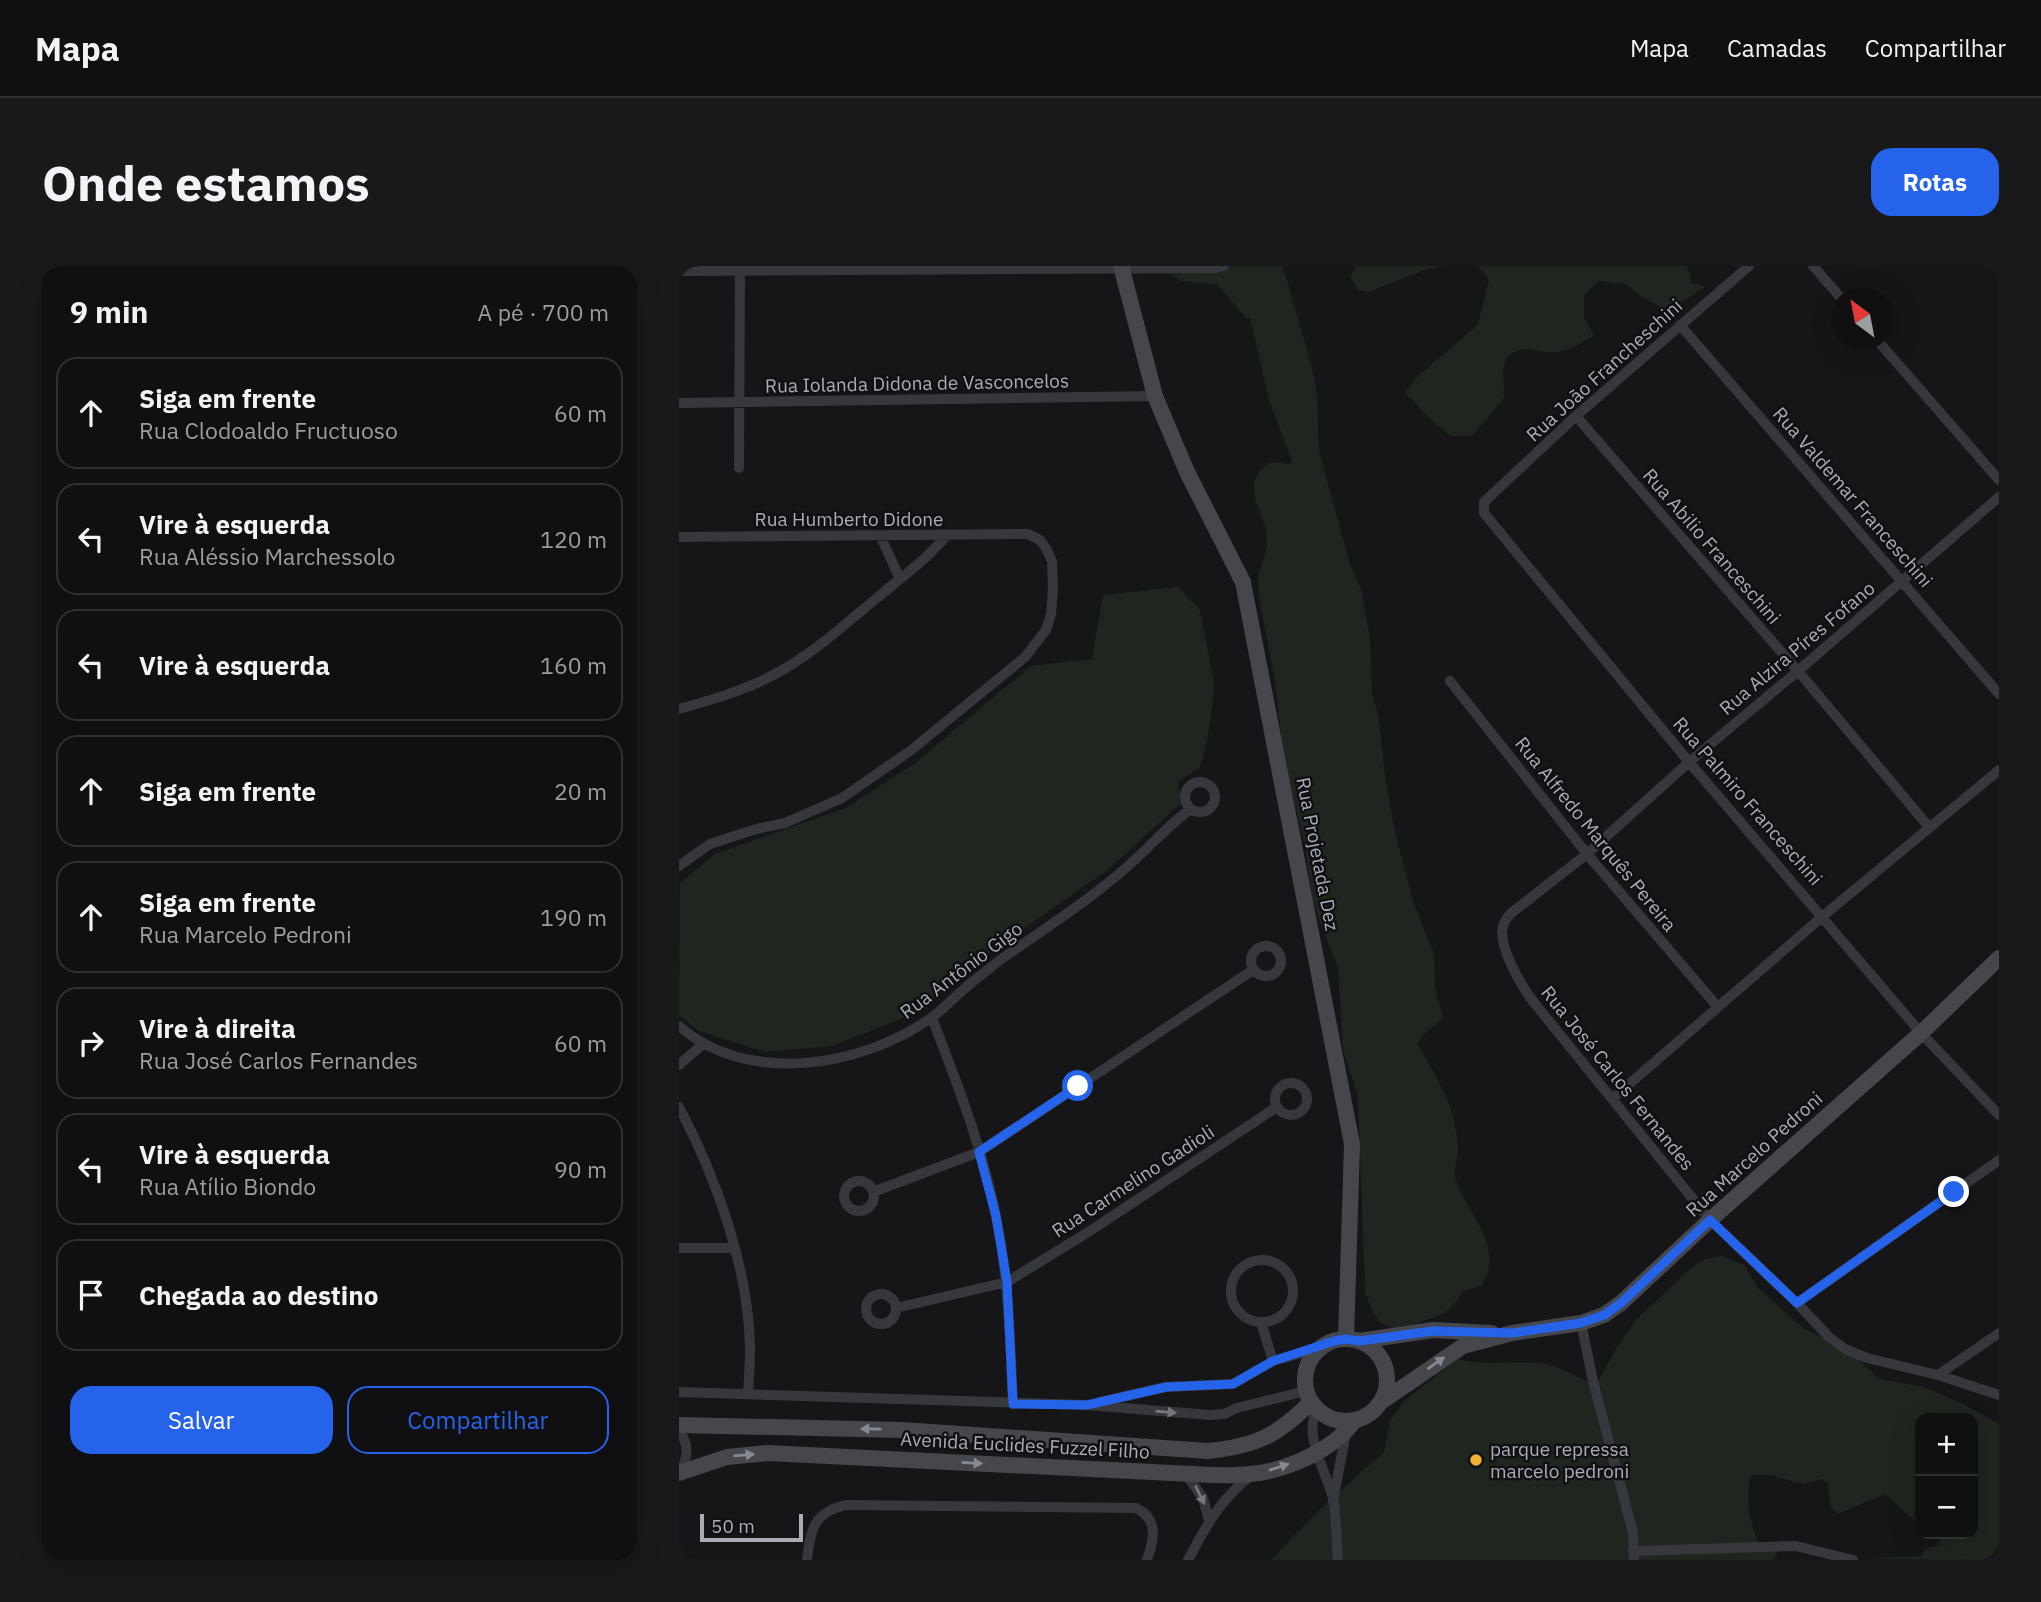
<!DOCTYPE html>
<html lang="pt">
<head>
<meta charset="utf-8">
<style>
  body { margin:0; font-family:"IBM Plex Sans",sans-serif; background:#19191b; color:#f1f3f6 }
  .controls { position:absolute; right:21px; bottom:21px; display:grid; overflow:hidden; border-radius:14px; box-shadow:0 7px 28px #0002 }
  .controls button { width:63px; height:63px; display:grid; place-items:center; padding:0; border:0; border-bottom:2px solid #303032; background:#101012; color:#f1f3f6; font:35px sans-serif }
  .compass { position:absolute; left:1152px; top:21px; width:63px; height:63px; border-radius:50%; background:#101012; box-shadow:0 7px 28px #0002; rotate:328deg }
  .scale { position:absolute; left:21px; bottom:18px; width:103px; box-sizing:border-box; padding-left:7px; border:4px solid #a8adb8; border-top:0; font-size:19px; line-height:24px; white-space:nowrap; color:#a8adb8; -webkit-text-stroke:5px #111113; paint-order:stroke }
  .stop { position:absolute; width:21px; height:21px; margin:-16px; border:5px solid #2563eb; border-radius:50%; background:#fff }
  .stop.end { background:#2563eb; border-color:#fff; box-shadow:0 2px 7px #0008 }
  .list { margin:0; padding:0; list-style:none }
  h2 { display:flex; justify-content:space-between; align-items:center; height:91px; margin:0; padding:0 28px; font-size:30px }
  h2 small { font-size:23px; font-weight:400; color:#9c9d9f }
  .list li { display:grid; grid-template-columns:46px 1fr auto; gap:21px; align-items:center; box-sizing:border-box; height:112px; margin:0 14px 14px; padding:0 14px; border:2px solid #303032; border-radius:21px }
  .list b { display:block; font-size:26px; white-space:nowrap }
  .list p { margin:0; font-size:23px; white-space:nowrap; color:#9c9d9f }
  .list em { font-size:23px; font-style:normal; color:#9c9d9f }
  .actions { display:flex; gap:14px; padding:21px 28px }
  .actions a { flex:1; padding:16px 0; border:2px solid #2563eb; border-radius:21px; text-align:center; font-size:24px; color:#2563eb }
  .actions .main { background:#2563eb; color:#fff }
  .icon { flex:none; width:38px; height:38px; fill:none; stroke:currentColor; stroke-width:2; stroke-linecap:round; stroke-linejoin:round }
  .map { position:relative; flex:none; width:1320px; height:1294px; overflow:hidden; border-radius:21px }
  header { display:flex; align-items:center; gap:42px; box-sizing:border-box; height:98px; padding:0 35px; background:#101012; border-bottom:2px solid #303032 }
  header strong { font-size:33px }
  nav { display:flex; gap:38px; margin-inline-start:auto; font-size:24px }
  .intro { display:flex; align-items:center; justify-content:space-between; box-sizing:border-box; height:168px; padding:0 42px }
  h1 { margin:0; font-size:49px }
  .button { padding:18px 32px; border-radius:21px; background:#2563eb; color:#fff; font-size:24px; font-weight:700 }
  main { display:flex; gap:42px; padding:0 42px }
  aside { flex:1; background:#101012; border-radius:21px; box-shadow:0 7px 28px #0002 }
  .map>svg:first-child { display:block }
  .green { fill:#1e261f }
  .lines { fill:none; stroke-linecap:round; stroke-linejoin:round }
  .street { stroke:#37383d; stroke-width:10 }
  .secondary { stroke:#45474d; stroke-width:16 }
  .oneway { fill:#858993 }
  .oneway2 { fill:#757881 }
  .route { stroke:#2563eb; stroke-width:9 }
  .poi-dot { fill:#f2b134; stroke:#111113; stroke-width:2.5 }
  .labels { text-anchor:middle; stroke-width:5; stroke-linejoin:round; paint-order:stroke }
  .street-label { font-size:19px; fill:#a8adb8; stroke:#111113 }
  .poi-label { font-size:19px; fill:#a8adb8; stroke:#111113; text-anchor:start }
</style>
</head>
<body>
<header>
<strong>Mapa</strong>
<nav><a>Mapa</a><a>Camadas</a><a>Compartilhar</a></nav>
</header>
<div class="intro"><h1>Onde estamos</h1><a class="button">Rotas</a></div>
<main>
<aside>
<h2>9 min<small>A pé · 700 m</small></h2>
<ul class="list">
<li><svg class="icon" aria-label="ahead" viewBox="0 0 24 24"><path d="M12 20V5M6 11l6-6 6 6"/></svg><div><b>Siga em frente</b><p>Rua Clodoaldo Fructuoso</p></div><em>60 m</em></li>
<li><svg class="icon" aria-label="left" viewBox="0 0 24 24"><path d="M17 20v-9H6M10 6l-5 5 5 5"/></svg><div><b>Vire à esquerda</b><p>Rua Aléssio Marchessolo</p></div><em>120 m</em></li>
<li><svg class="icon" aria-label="left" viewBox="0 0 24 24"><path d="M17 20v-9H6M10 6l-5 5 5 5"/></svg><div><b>Vire à esquerda</b></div><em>160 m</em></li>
<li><svg class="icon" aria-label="ahead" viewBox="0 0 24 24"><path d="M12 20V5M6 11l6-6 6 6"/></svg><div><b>Siga em frente</b></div><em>20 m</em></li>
<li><svg class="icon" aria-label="ahead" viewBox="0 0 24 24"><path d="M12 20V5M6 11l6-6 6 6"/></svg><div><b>Siga em frente</b><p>Rua Marcelo Pedroni</p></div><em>190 m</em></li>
<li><svg class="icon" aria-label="right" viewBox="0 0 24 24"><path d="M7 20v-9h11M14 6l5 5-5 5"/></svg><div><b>Vire à direita</b><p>Rua José Carlos Fernandes</p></div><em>60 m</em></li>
<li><svg class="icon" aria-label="left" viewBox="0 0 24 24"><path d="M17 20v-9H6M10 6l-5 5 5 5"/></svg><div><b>Vire à esquerda</b><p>Rua Atílio Biondo</p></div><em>90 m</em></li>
<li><svg class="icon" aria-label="arrive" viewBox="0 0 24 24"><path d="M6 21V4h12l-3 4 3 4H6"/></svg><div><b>Chegada ao destino</b></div></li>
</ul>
<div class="actions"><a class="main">Salvar</a><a>Compartilhar</a></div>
</aside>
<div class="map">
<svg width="1320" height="1294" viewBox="0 0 1320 1294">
  <rect width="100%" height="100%" fill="#161618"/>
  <path class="green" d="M481,0H602L606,8L633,102L638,127L640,185L671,298L682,323L691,373L693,428L700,453L706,510L715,561L734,635L755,688L756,722L764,751C755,763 745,764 739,778C749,797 771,832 774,851C776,861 779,873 779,883C779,894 773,903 777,915C790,950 826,981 803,1019L783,1026C771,1046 766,1048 744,1055C708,1068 698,1063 686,1026L679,832L664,782L659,700L642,660L633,630L625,575L605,496L596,415L580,331L579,312L588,281L587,262L576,233L575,217L579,207L587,199L595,196L611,198L613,195L590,134L571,52H567L538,18L501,15Z
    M678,0H766L751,2L689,26L679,24L671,11Z
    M799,0H1008L1013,17L1026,21L1004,35L984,42L963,31L946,18L920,15L905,29V52L915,69C901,79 885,88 867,86C846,84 850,80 829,89L824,101L825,132L793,170H772L755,157L726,126L740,109L799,59L810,14Z
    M499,321L521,344L536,421L528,475L521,501L499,516L502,537L430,603L307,689L275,715L245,744L153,780L86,786L20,765L0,749L1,617L36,588L167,542L236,497L352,400L413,393L424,329Z
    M1043,990L1065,999L1079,1022L1124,1062L1168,1083L1200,1113L1245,1121L1284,1138L1320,1158V1294L1181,1293L1243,1290L1246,1283L1259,1279L1261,1273L1259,1268H1294V1152H1241V1259L1206,1228L1159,1248L1152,1242L1149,1219L1144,1213L1124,1218L1090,1209H1072C1066,1233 1070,1259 1082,1281L1098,1286L1095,1294H592L641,1243L705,1186L711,1155L727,1133L779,1093C808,1101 838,1093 867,1098C884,1101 906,1117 918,1117L938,1081L957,1054L1013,1001L1026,993Z"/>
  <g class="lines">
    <path class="street" d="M1070,0L897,150L805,236V247L1010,496L1242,767L1320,849
      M1134,0L1162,32
      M1319,0L1320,1
      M0,5L537,2L545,0
      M1001,59L1320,428
      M1198,74L1320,214
      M0,137L476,130
      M897,150L1119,405L1250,561
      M60,202L61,2
      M1320,231L1119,405L1010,496L908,588L831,648C829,651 826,654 825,657C816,676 842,719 853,734L1031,954L1118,1037L1151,1072L1166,1083L1188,1092L1259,1109L1320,1129
      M0,271L349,268L361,274L367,282L373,295L374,323L372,348L367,364L346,391L231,485L163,532L106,557L77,563L31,578L0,600
      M202,271L221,313
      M771,415L908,588L1038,740
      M0,443C32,434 67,424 96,408C134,388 166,358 199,331C223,311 247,294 267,270
      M506 531a15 15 0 1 1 30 0a15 15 0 1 1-30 0Z
      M572 695a15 15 0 1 1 30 0a15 15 0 1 1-30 0Z
      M253,752C278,817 304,883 317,951C330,1013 331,1075 334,1138
      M0,760C68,820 183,801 252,752C264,744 273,733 284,724C296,713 309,704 321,694C368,661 419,629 461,589C478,573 493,556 512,543
      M0,799L24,778
      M596 833a16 16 0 1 1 32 0a16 16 0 1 1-32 0Z
      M933,833L1144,650L1320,504
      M0,841C37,911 69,1000 71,1080C71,1096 70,1112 69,1128
      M165 930a15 15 0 1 1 30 0a15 15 0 1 1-30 0Z
      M194,926L300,886L574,704
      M0,982H55
      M552 1025a31 31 0 1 1 62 0a31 31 0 1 1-62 0Z
      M187 1043a15 15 0 1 1 30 0a15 15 0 1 1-30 0Z
      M1118,1037L1320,894
      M217,1042L328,1016L411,965L598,841
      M582,1056L594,1095
      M902,1057L914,1115L954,1267L955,1294
      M1259,1109L1320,1067
      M0,1126L408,1139L531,1149L545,1148L558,1142L627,1125
      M421,1136L487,1121L554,1118L594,1095L644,1081
      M639,1144C622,1166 649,1209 654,1233C658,1252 657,1274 659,1294
      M0,1164C11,1180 9,1192 0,1208
      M506,1207L524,1232L530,1255
      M654,1234L667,1167
      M954,1285L1117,1280L1174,1294
      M128,1294C131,1264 135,1245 168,1239L457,1242C480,1253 475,1274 468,1294
      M509,1294C527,1260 540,1235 571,1210"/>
    <path class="secondary" d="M442,0L476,130L508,206L564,316L568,337L673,878L667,1073
      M626 1114a41 41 0 1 1 82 0a41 41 0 1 1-82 0Z
      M680,1075L754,1064L813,1067
      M702,1136L784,1080L833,1067L902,1057L925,1049L942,1037L1031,954L1242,767L1320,692
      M0,1159L223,1164L529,1185C577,1180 598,1170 632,1136
      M0,1207L48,1191L89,1187L533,1209C545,1209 558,1210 571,1208C607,1205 655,1184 676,1154"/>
  </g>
  <defs><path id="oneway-solid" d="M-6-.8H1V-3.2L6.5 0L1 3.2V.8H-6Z" transform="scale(1.75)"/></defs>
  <g class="oneway">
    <use href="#oneway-solid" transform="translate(757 1097) rotate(-35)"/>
    <use href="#oneway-solid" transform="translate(192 1163) rotate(-179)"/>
    <use href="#oneway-solid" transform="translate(65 1189) rotate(-5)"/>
    <use href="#oneway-solid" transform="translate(293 1197) rotate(3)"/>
    <use href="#oneway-solid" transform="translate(600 1201) rotate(-18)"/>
  </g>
  <g class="oneway2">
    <use href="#oneway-solid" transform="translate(487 1146) rotate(5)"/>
    <use href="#oneway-solid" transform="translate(521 1229) rotate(64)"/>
  </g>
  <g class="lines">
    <path class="route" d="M399,820L300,886L317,950L328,1016L334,1138L408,1139L487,1121L554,1118L594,1095L655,1075L667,1073L680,1075L754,1065L833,1067L902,1057L925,1049L942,1037L1031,954L1118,1037L1275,926"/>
  </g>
  <circle class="poi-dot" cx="797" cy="1194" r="7"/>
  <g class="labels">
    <g class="street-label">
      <text transform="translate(925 104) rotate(-42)" y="7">Rua João Francheschini</text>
      <text transform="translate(238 117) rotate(-1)" y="7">Rua Iolanda Didona de Vasconcelos</text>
      <text transform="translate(1174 231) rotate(49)" y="7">Rua Valdemar Franceschini</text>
      <text x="170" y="260">Rua Humberto Didone</text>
      <text transform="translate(1033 280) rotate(49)" y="7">Rua Abilio Franceschini</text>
      <text transform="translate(1118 382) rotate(-40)" y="7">Rua Alzira Píres Fofano</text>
      <text transform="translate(1069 535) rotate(49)" y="7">Rua Palmiro Franceschini</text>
      <text transform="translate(917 568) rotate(51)" y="7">Rua Alfredo Marquês Pereira</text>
      <text transform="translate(639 588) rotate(79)" y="7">Rua Projetada Dez</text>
      <text transform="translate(282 704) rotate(-37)" y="7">Rua Antônio Gigo</text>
      <text transform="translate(939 812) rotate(51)" y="7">Rua José Carlos Fernandes</text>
      <text transform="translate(1075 888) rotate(-42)" y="7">Rua Marcelo Pedroni</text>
      <text transform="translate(454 915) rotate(-33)" y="7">Rua Carmelino Gadioli</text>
      <text transform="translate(346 1179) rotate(3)" y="7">Avenida Euclides Fuzzel Filho</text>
    </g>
    <g class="poi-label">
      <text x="811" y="1190">parque repressa<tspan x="811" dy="22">marcelo pedroni</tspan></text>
    </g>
  </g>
</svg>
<div class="controls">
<button>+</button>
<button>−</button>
</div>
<svg class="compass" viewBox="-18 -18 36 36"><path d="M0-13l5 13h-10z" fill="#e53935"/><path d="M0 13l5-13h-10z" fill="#9c9d9f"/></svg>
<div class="scale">50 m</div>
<div class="stop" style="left:399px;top:820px"></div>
<div class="stop end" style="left:1275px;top:926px"></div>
</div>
</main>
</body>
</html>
